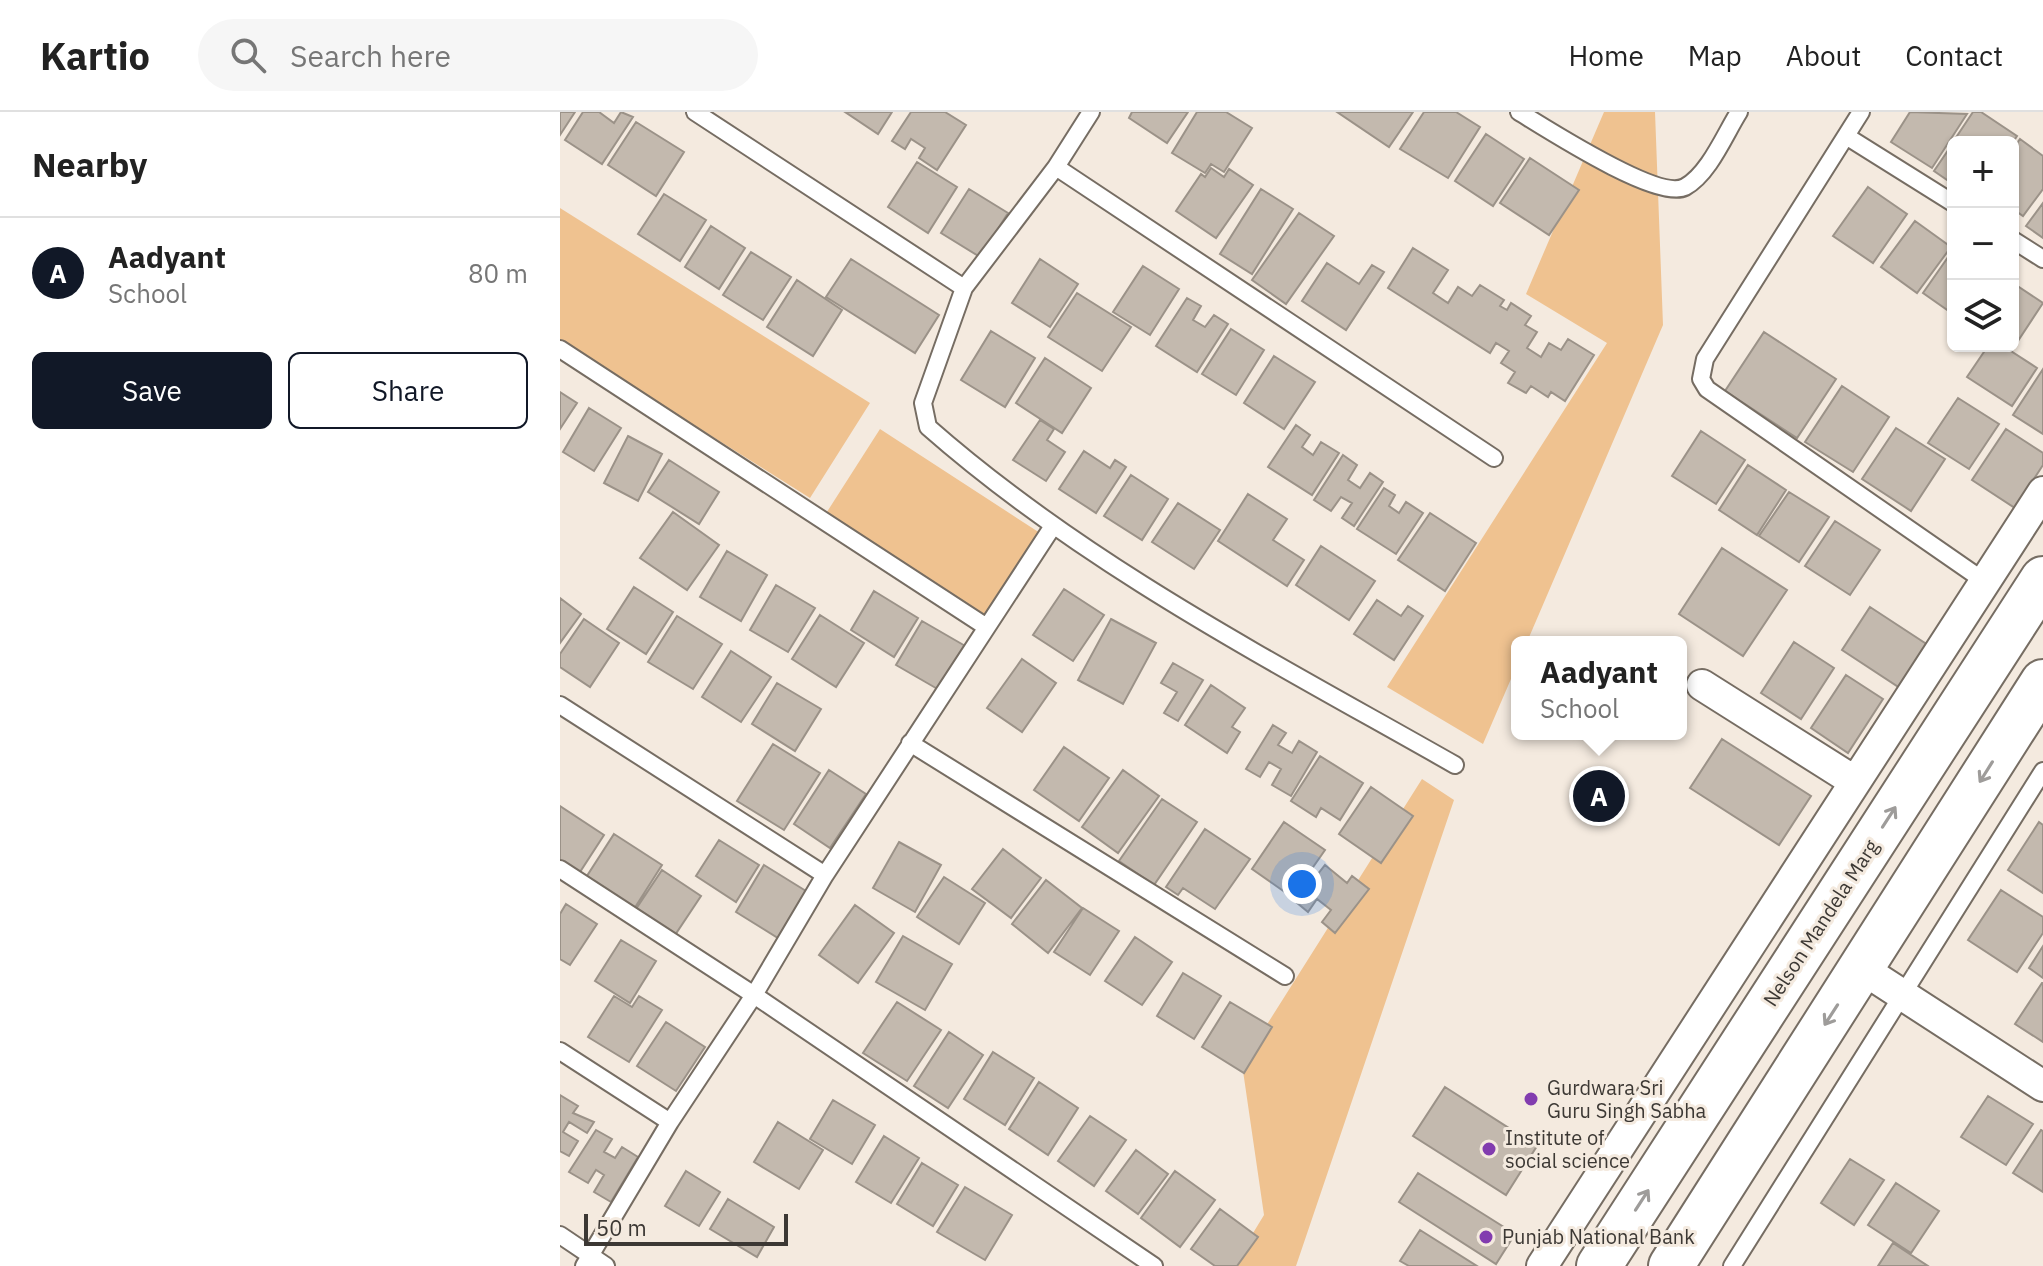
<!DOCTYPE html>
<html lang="en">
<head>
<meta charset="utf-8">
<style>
  body { margin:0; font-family:"IBM Plex Sans",sans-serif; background:#f6f6f6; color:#222 }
  .controls { position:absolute; right:24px; top:24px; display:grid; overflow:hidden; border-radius:12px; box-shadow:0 2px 6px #0004 }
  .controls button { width:72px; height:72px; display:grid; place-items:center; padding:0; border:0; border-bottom:2px solid #e0e0e0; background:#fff; color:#222; font:40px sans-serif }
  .scale { position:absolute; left:24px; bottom:20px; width:204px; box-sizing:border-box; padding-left:8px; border:4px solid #3c3834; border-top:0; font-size:22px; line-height:28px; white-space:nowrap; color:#3c3834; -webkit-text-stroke:6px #f4eadf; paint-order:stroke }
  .you { position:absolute; left:742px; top:772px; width:28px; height:28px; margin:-20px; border:6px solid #fff; border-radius:50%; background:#1a73e8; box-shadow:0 0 0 12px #1a73e833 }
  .badge { display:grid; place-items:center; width:52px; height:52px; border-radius:50%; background:#111827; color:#fff; font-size:26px; font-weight:700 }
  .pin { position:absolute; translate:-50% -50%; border:4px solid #fff; box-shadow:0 2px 8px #0006 }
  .popup { position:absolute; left:951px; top:524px; width:176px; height:104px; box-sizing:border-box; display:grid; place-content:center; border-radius:12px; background:#fff; filter:drop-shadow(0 2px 6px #0005); font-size:26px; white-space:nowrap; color:#767676 }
  .popup b { font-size:30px; color:#222 }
  .popup::after { content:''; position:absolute; left:50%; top:100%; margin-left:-16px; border:16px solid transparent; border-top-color:#fff }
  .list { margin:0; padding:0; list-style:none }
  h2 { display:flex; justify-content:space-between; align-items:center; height:104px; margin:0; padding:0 32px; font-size:34px }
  h2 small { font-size:26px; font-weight:400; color:#767676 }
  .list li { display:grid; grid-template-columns:52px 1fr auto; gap:24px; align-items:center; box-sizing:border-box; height:112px; padding:0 32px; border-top:2px solid #e0e0e0 }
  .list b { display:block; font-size:30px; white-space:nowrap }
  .list p { margin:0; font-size:26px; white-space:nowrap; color:#767676 }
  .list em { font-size:26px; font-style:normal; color:#767676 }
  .actions { display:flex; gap:16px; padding:24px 32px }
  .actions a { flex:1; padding:18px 0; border:2px solid #111827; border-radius:12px; text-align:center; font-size:28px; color:#111827 }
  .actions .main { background:#111827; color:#fff }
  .icon { flex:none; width:44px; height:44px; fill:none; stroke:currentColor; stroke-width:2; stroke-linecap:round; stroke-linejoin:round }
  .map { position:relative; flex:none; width:1483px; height:1154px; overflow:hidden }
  header { display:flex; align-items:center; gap:48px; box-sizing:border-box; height:112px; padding:0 40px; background:#fff; border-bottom:2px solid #e0e0e0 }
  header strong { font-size:38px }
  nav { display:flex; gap:44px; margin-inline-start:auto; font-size:28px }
  .search { width:560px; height:72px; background:#f6f6f6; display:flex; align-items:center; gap:20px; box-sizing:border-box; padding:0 28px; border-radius:44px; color:#767676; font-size:30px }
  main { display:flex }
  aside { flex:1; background:#fff }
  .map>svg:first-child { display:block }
  .green { fill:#efc290 }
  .building { fill:#c3b9ae; stroke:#9b9288; stroke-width:2 }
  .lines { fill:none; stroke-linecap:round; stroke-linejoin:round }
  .lane-casing { stroke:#766d63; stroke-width:20 }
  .street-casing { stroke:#766d63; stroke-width:34 }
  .primary-casing { stroke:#766d63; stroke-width:48 }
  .lane { stroke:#fff; stroke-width:16 }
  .street { stroke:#fff; stroke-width:30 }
  .primary { stroke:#fff; stroke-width:44 }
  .oneway { stroke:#9e9c9a }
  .poi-dot { fill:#823caf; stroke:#f4eadf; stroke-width:3 }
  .labels { text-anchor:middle; stroke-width:6; stroke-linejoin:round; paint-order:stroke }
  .street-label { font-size:20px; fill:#3c3834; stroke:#f4eadf }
  .poi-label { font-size:20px; fill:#3c3834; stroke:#f4eadf; text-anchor:start }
</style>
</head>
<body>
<header>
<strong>Kartio</strong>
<div class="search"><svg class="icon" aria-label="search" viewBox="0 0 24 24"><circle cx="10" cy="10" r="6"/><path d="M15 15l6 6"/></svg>Search here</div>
<nav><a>Home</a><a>Map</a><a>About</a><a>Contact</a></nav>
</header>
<main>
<aside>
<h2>Nearby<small></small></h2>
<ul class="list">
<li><span class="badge">A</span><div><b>Aadyant</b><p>School</p></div><em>80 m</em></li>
</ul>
<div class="actions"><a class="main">Save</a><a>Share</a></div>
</aside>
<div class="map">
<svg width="1483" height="1154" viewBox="0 0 1483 1154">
  <rect width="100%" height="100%" fill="#f4eadf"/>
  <path class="green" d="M1044,0H1095L1103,213L967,530H957V553L923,632L827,575L1047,231L966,182Z
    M0,96L310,291L250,386L0,229Z
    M320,317L480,421L424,506L265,403Z
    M862,667L894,688L736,1154H673L704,1103L682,952Z"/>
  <path class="building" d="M0,0H15L0,23Z
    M23,0H39L54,11L61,0L73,5L42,52L5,28Z
    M285,0H332L318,22Z
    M351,0H385L406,13L377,58L359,46L365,36L351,27L345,37L332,29Z
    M572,0H628L607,31L569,6Z
    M637,0H666L692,16L664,60L651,52L645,61L612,41Z
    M777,0H853L829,35Z
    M864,0H896L920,15L888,66L840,37Z
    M1350,0L1407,2L1372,56L1331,30Z
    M1413,0H1421L1457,24L1453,30H1393Z
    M76,10L124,40L96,84L48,53Z
    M926,22L964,47L933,94L895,69Z
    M1460,27L1483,44V77L1463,104L1453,97V37Z
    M1393,31V72L1374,59Z
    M970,46L1019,78L989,123L940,91Z
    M357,50L397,75L368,121L328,95Z
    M651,56L664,65L669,57L693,73L656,126L616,99L641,62L645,65Z
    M1308,75L1347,102L1313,151L1273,124Z
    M409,77L448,101L420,145L381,121Z
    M701,77L733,97L692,162L660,142Z
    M104,82L146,108L120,149L78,122Z
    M1483,91V126L1466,114Z
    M739,101L774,124L726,192L692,168Z
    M1355,109L1391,135L1357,181L1321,155Z
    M151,114L185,136L159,177L125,155Z
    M853,136L888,158L873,181L888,191L898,175L912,184L920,173L944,188L940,194L947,198L951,191L971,204L965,213L977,220L967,236L981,245L989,231L1001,238L1008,227L1034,243L1005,289L991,280L988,285L971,274L966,281L948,271L955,260L941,251L949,239L936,231L930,241L828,176Z
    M1393,138V202L1363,181Z
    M191,140L231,165L203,208L163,183Z
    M291,147L379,203L355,241L266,185Z
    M480,147L518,172L490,215L452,191Z
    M767,151L799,172L812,153L824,160L786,218L742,189Z
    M583,154L619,177L590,223L553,200Z
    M237,168L282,198L253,244L207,215Z
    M1453,171L1483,191L1454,235L1452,234Z
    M517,181L571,215L542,259L488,225Z
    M627,186L641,194L633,208L645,215L654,203L668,212L637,260L596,234Z
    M671,217L704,238L676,283L642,262Z
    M431,219L475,246L445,295L401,268Z
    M1204,220L1276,267L1237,326L1165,279Z
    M1428,234H1443L1477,256L1452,294L1407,265Z
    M714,244L755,270L724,317L684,291Z
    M485,246L531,276L502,321L456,291Z
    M1483,257V322L1453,303Z
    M1282,274L1329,305L1293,360L1245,330Z
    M0,280L17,291L0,317Z
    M1398,286L1439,312L1409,357L1368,331Z
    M29,296L61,316L34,359L3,340Z
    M480,308L494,317L487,328L505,340L486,369L453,348Z
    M736,313L750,323L742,335L753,343L761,330L779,341L752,383L708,355Z
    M1336,316L1385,347L1351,399L1302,367Z
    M1446,317L1483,341V353L1455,396L1412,368Z
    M1141,319L1185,348L1156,392L1112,364Z
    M68,324L102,342L78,389L44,371Z
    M524,339L550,356L555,348L566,355L536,401L499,377Z
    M783,343L797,353L788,368L800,376L810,361L823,370L794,414L782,406L792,391L781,385L771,399L754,388Z
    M109,348L159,380L139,412L88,380Z
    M1188,353L1226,378L1197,423L1159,398Z
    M571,363L608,387L582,428L544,404Z
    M824,376L835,383L829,394L839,401L846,390L863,401L836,442L797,417Z
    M1229,380L1269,405L1239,450L1199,424Z
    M688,382L727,407L713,428L744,448L727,474L658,429Z
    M618,391L660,418L634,457L592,430Z
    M113,400L159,433L127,478L80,446Z
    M870,401L916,431L885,479L838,448Z
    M1275,409L1320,438L1290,483L1245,454Z
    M761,434L815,469L789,508L736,473Z
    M1162,436L1227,478L1183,544L1119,502Z
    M167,439L207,463L181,509L140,485Z
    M216,473L255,496L228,540L190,518Z
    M74,475L113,500L86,542L47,517Z
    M504,477L544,503L513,549L473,523Z
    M314,479L358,506L334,545L291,518Z
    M0,486L21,502L0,531Z
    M817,488L841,504L848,494L863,504L834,548L794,522Z
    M1310,495L1368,533L1340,576L1282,538Z
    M260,503L304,531L276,575L232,547Z
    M117,504L162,532L133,577L88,550Z
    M24,507L59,531L30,575L0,555V542Z
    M551,507L596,531L563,592L518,568Z
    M362,509L407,535L381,579L336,553Z
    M1234,530L1274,556L1241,607L1201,581Z
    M171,539L211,565L181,610L142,585Z
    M462,547L496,571L462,620L427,596Z
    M613,551L643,568L618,609L604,601L617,580L601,571Z
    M1286,563L1323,587L1288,641L1251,616Z
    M217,571L261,597L235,639L192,612Z
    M651,573L685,596L672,615L680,620L667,641L625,613Z
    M713,613L726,621L718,633L732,641L739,629L757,640L731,684L712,673L721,657L709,650L700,665L686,657Z
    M1162,627L1251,684L1219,733L1130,676Z
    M213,632L260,661L224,718L177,689Z
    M504,635L549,666L519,709L474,678Z
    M760,644L803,671L780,708L761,696L756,705L731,689Z
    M269,658L306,682L270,736L234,712Z
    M563,658L599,684L558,741L522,715Z
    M811,675L853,704L821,751L779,722Z
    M602,687L637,710L594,773L559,749Z
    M0,694L44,723L18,763L0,751Z
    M724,710L765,738L732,785L692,757Z
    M1479,710L1483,713V781L1448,758Z
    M645,717L690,747L655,797L623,776L618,783L606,775Z
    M54,722L102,753L74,797L25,767Z
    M159,728L199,753L176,790L136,764Z
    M339,730L381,753L355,800L313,776Z
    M443,737L481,766L451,806L412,777Z
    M204,753L246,779L218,826L176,800Z
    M765,753L787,771L792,764L809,777L775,821L762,810L771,798L757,787L748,800L736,790Z
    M102,758L141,784L113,826L74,800Z
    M384,765L425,791L399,832L357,805Z
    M486,768L522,796L488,841L452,812Z
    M1441,778L1483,805V821L1457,860L1408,828Z
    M6,792L37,812L10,853L0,847V802Z
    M295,793L334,821L298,871L259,843Z
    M523,796L559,819L530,863L494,840Z
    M343,824L392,852L365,898L316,870Z
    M575,825L612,850L582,893L545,869Z
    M61,828L96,849L70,891L35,869Z
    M1483,834V866L1469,856Z
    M623,861L661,884L634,927L597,904Z
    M1482,871H1483V930L1455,912Z
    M54,884L72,895L79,884L102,898L69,950L28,925Z
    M337,890L381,918L347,969L303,941Z
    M670,890L712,915L684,961L642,935Z
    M106,910L145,935L116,979L77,954Z
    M389,920L423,943L388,996L354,974Z
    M433,940L474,966L445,1013L404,987Z
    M479,970L518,996L488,1043L449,1017Z
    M885,975L977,1034L946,1083L853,1024Z
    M0,983L18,994L13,1001L34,1010L27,1021L9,1010L3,1020L18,1029L9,1044L0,1039Z
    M1428,984L1473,1012L1446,1053L1401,1025Z
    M273,988L315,1013L292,1052L250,1027Z
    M530,1004L566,1028L534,1074L498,1049Z
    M218,1010L263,1038L239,1077L194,1050Z
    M36,1018L52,1027L44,1040L55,1046L62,1035L78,1045L51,1090L34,1080L44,1063L36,1058L28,1071L9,1060Z
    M1481,1018L1483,1019V1080L1453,1061Z
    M324,1024L359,1046L331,1091L296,1070Z
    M576,1038L608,1062L578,1102L546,1079Z
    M1290,1047L1324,1068L1294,1113L1261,1091Z
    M362,1051L398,1073L373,1114L337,1092Z
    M126,1059L160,1080L139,1114L105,1094Z
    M615,1059L655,1088L620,1135L581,1106Z
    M858,1061L955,1122L936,1152L839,1090Z
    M1336,1071L1379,1099L1351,1141L1308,1113Z
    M405,1075L452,1103L425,1148L377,1120Z
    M168,1087L214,1115L197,1145L150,1117Z
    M660,1097L698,1125L677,1154H655L631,1137Z
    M860,1118L917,1154H849L840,1149Z
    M1333,1131L1368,1154H1318Z"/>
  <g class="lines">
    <g class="lane-casing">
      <path id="lane" d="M135,0L404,176
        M531,0L496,55L404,176L363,291L368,315C526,454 714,550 895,653
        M959,0C987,17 1098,89 1125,75C1149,62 1165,22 1179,0
        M1301,0L1145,247L1141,267L1147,277L1424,469
        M1286,24L1393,91
        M496,55L934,346
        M1453,128L1483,147
        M0,237L425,514
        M0,593L265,763
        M350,631L725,864
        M0,757L194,883L594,1154
        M0,939L110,1010
        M0,1123L46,1154
        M24,1154L110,1010L194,883L265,763L493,414
        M1172,1154L1483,659"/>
    </g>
    <g class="street-casing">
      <path id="street" d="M1142,573L1294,669
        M1301,856L1483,974
        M982,1154L1483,380"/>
    </g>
    <g class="primary-casing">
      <path id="primary" d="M1039,1154L1483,467
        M1111,1154L1483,570"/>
    </g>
    <use href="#lane" class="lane"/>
    <use href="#street" class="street"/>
    <use href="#primary" class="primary"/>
  </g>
  <defs><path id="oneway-shaft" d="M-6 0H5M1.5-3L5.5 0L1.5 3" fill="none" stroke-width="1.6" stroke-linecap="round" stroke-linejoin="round" transform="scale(2)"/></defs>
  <g class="oneway">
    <use href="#oneway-shaft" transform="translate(1426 660) rotate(122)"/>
    <use href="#oneway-shaft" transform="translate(1329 705) rotate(-57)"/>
    <use href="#oneway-shaft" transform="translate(1271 903) rotate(123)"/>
    <use href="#oneway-shaft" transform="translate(1082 1088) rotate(-57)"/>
  </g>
  <g class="poi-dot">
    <circle cx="971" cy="987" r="8"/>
    <circle cx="929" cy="1037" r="8"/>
    <circle cx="926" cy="1125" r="8"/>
  </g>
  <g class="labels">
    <g class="street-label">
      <text transform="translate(1261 811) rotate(-57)" y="7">Nelson Mandela Marg</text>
    </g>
    <g class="poi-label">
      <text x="987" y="983">Gurdwara Sri<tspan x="987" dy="23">Guru Singh Sabha</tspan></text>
      <text x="945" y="1033">Institute of<tspan x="945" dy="23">social science</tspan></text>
      <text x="942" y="1132">Punjab National Bank</text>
    </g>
  </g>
</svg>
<div class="controls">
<button>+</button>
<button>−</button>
<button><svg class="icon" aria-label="layers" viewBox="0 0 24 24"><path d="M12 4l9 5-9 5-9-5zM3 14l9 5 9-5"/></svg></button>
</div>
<div class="scale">50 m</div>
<div class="you"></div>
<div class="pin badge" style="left:1039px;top:684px">A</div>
<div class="popup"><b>Aadyant</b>School</div>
</div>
</main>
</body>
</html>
